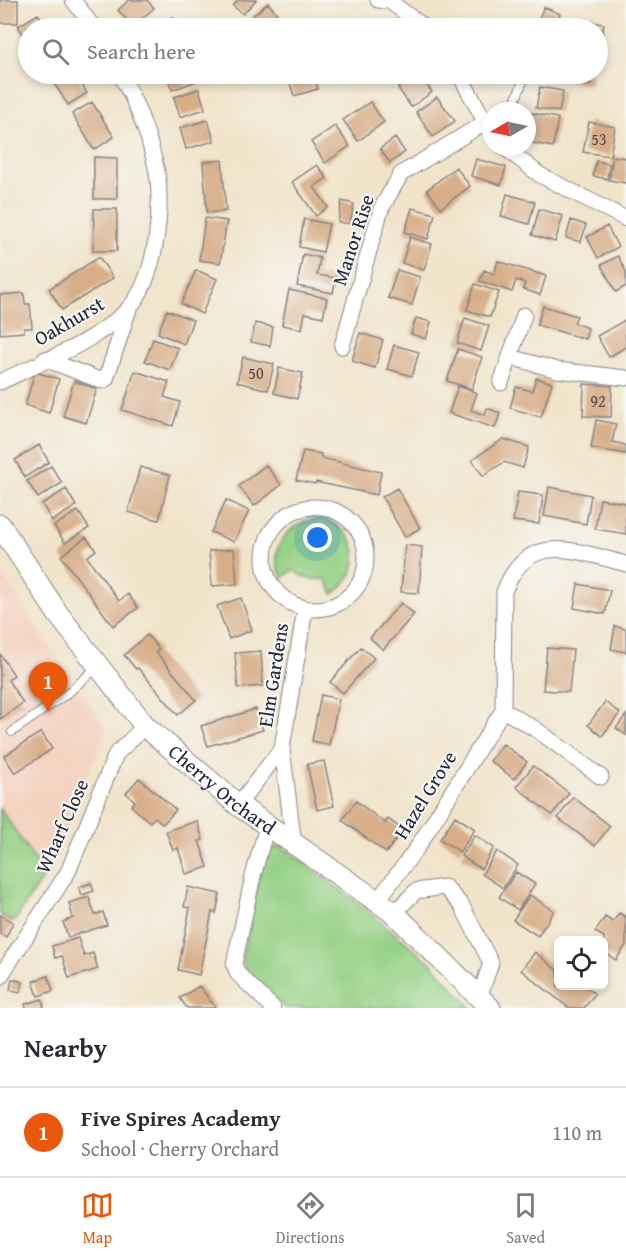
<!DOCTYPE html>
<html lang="en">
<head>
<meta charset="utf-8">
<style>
  body { margin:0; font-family:"Gentium Book Plus",serif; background:#f7f7f7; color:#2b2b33 }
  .controls { position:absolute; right:18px; bottom:18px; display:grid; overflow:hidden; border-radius:9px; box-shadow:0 3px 9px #0003 }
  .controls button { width:54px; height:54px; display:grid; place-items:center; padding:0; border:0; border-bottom:2px solid #e1e1e2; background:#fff; color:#2b2b33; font:30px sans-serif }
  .compass { position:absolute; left:482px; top:102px; width:54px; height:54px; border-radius:50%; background:#fff; box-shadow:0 3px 9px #0003; rotate:261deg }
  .you { position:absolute; left:318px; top:538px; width:21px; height:21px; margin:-15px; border:4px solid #fff; border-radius:50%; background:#1a73e8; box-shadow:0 0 0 9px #1a73e833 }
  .badge { display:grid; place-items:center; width:39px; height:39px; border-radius:50%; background:#ea580c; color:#fff; font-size:20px; font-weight:700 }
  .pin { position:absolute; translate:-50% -50px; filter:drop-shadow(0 2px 3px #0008) }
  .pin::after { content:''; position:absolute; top:32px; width:21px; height:18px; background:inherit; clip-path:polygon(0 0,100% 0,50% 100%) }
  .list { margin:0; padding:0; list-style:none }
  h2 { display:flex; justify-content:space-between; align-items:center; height:78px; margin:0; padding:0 24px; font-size:26px }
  h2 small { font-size:20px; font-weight:400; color:#7c7c81 }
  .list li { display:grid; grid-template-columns:39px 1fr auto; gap:18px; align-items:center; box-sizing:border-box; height:90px; padding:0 24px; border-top:2px solid #e1e1e2 }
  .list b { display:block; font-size:22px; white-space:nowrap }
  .list p { margin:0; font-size:20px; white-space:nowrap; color:#7c7c81 }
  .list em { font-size:20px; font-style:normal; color:#7c7c81 }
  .icon { flex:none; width:33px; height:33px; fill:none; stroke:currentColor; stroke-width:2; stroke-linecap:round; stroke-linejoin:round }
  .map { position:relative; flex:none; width:626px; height:1008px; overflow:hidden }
  .search { position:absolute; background:#fff; box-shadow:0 3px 9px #0003; left:18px; right:18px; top:18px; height:66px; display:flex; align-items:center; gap:15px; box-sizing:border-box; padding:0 21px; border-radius:33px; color:#7c7c81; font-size:22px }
  .sheet { height:168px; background:#fff }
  nav { display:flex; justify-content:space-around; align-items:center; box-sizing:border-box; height:84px; border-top:2px solid #e1e1e2; background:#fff; font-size:16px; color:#7c7c81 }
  nav a { display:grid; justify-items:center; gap:3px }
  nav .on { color:#ea580c }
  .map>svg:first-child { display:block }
  .built { fill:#f5d3c1 }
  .green { fill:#96d186; stroke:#5c7a60; stroke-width:1.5 }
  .building { fill:#d8ae89 }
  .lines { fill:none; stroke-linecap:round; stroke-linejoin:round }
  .lane-casing { stroke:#8a8383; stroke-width:10 }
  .street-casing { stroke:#8a8383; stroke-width:17 }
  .secondary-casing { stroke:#8a8383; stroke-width:23 }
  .lane { stroke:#fff; stroke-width:8 }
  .street { stroke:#fff; stroke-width:15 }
  .secondary { stroke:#fff; stroke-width:21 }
  .labels { text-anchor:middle; stroke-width:4.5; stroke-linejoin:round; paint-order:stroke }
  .number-label { font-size:16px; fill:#50454e }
  .street-label { font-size:20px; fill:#22223b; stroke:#f6f6f2 }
</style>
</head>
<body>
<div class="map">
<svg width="626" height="1008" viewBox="0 0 626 1008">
  <rect width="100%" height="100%" fill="#f6f6f2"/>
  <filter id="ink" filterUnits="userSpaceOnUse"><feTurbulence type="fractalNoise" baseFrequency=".0167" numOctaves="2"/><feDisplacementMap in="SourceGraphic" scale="12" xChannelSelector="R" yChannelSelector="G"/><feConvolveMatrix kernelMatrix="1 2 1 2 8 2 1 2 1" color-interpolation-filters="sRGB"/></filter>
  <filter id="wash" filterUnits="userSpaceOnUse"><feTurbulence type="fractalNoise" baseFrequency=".008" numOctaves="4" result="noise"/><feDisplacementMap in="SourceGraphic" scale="24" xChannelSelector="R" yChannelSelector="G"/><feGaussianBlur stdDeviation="1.35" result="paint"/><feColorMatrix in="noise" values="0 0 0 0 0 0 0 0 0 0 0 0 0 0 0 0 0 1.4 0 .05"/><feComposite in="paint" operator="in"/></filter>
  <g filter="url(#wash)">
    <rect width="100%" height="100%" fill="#f1e4cb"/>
    <path class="built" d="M0,569L29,618L107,729L47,871L39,867L0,808Z"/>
    <path class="green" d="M321,519C361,530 367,570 333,594L326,579C312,581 304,578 293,570L283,578C264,548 291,520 321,519Z
      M0,808L39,867L47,871L14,922L0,914Z
      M281,846L353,899L431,963L472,1008H285L246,971L242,959L264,855L269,849Z"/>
    <g id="blocks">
      <path class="building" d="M0,0H18V23H0Z
        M129,0H147L154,8L133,27L118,10Z
        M238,0H256L243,14L233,6Z
        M268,3L289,28H255L248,20Z
        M544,7L560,14L554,28L537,22Z
        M38,14L48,28H28V42L18,26Z
        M173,17L178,28H148Z
        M580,20L604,24L599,53L598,28H578Z
        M48,74H75L87,93L68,105Z
        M166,74H194L197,81L172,90Z
        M287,74H313L318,89L294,96Z
        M393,74H409L398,81Z
        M419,74L432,92L411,107L398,88Z
        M568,74H592L590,85L566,80Z
        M540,87L563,91L559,112L536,108Z
        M199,89L205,109L180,117L174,97Z
        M437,97L455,121L433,137L416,112Z
        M92,102L114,137L94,150L72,114Z
        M370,102L384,122L358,141L343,120Z
        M532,113L558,118L553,147L527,142Z
        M208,120L214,141L186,149L180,128Z
        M589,122L615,127L610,156L583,152Z
        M335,126L350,146L325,163L311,142Z
        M395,138L405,152L390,163L380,149Z
        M613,156L626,158V183L609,180Z
        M94,157L117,158V199H94Z
        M476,159L506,167L501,185L471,176Z
        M222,160L226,211L207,213L203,162Z
        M596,161L610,164L607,179L593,176Z
        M317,165L327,178L314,187L328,207L316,216L292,182Z
        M456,167L470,186L441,208L427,190Z
        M507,194L535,202L529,224L501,216Z
        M342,201L354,204L350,224L338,222Z
        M412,208L435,214L428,239L405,232Z
        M94,209H117V251H93Z
        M539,209L563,216L555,242L532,235Z
        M205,218L227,221L220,263L199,260Z
        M304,219L329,224L323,252L299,247Z
        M571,220L586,225L581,242L566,238Z
        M607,226L618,247L598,258L587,237Z
        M410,237L432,244L424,270L402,263Z
        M303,254L320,258L317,275L336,278L333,293L297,286Z
        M618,256L626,272V286L616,292L601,265Z
        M99,257L113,278L62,310L49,289Z
        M498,261L546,276L540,295L523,289L525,283L516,280L512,292L480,281L484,270L494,274Z
        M196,270L217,279L202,314L181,304Z
        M397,270L420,277L412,305L388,298Z
        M475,284L499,292L490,317L467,310Z
        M289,290L327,298L323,317L305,313L302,329L282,325Z
        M24,293L25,304H30L32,328H24V332L0,334V295Z
        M543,306L577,316L574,323L588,328L585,339L537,325Z
        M167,310L193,320L184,344L158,333Z
        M416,318L431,322L426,339L411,334Z
        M465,318L489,326L481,351L457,343Z
        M625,320L626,347L609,357L597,336Z
        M255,323L273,327L270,346L251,342Z
        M360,333L383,340L375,368L352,361Z
        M153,339L178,348L170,370L145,361Z
        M394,345L419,352L412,376L387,369Z
        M458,349L482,357L472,389L447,381Z
        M243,357L274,364L268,390L237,382Z
        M279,368L303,373L297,399L274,393Z
        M135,371L169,382L164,397L180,402L173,426L122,410Z
        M35,372L59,379L49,413L25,405Z
        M536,378L552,383L541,417L510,408L516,387L532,391Z
        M74,381L97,389L86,423L63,416Z
        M584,384L612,386L611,417L583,416Z
        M458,386L477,393L471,410L485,415L487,408L500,413L495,428L449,413Z
        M596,420L616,424L612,442L626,445V454L591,448Z
        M503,439L529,447L523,468L504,462L483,476L472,460Z
        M39,445L49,462L25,477L15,460Z
        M303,451L321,454V458L381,472L377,495L316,482L315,484L296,480Z
        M266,465L281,485L254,506L239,486Z
        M51,466L62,483L38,498L27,481Z
        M140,467L170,475L159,520L128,512Z
        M549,487L591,495L586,524L544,516Z
        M397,488L420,528L405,537L382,497Z
        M66,489L76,506L52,521L42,504Z
        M518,492L543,495L539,524L513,521Z
        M600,499L626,503V534L595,529Z
        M226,500L249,511L234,542L211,532Z
        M78,511L89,528L65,543L54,526Z
        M86,537L96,550L87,557L119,601L128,594L138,608L113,626L61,556Z
        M405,545L422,547L419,593L401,592Z
        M234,549L237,584L212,586L209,551Z
        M578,584L610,590L605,614L574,608Z
        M241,598L252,630L229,639L217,606Z
        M401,603L414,614L383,650L370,638Z
        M615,626L626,629V652L611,649Z
        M147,635L159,649L156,652L196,700L178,715L138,668L136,669L124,655Z
        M361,647L374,658L343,693L330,682Z
        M547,648L573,650L569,692L543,690Z
        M261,651L263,686L238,688L235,653Z
        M0,654L14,675L8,680L23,703L0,719Z
        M321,695L339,699L329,745L312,741Z
        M605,702L620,713L602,736L588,725Z
        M256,709L263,730L208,746L201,726Z
        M626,715V735L616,728Z
        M41,732L52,749L15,773L4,756Z
        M503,744L527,762L514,779L490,761Z
        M324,761L334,806L317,810L307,764Z
        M533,766L569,793L552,815L516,787Z
        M139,778L176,810L163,824L155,817L150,822L131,806L135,801L126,793Z
        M573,797L610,826L595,846L558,818Z
        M356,801L385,823L388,819L403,830L386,853L342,820Z
        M455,816L475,829L460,852L440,839Z
        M197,821L203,840L199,841L208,867L186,874L178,848L173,850L166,831Z
        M475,835L494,848L481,869L461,856Z
        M497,851L518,865L503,888L482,874Z
        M516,872L535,884L518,910L499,897Z
        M91,883L94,891L82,895L79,887Z
        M188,887L220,894L216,913L212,912L199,975L178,970L190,908L184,907Z
        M530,895L554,911L538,936L513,920Z
        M89,897L95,915L103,912L107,925L68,937L63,922L73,918L69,903Z
        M619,913L626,917V945L616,960L604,952V937L595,932L605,917L613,922Z
        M0,915L13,922L6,937L0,934Z
        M78,938L84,956L93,953L98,969L69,978L62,956L55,958L52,946Z
        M535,952L558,971V986H585L595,994L584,1008H569L521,970Z
        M48,976L53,991L38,996L33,981Z
        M12,979L23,982L20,992L10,990Z
        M199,986L212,1003L216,1008H187L180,998Z
        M42,999L44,1008H26L25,1004Z"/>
    </g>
  </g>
  <g filter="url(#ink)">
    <use href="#blocks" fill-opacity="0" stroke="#8a8383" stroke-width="1.5"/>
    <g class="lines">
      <g class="lane-casing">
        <path id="lane" d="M511,111L526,74
          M12,732L68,693L96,668"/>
      </g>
      <g class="street-casing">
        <path id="street" d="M73,0L94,28
          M378,0L389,1L426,28
          M459,74L491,132
          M504,147L540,175L626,219
          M342,346L381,209L401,174L484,123
          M510,357L557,370L626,378
          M45,359L102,381L106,379L129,309
          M0,382C41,362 99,341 130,307C157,276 165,201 155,163C148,133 135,100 120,74
          M501,383L524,315
          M264 558a51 51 0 1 1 102 0a51 51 0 1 1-102 0Z
          M503,710L537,730L601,777
          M282,748L294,845
          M238,805L282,748L305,609
          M267,826L253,876L234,964L238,974L273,1008
          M378,900L417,848L503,710L504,592C527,529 576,551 626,564
          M394,913L416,891L445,887L462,906L491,963L480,995
          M0,977L68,872L116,754L145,726"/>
      </g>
      <g class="secondary-casing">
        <g id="secondary">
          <path id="s1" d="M0,525L58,614L145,726L238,805L394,913L490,1008"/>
        </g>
      </g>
      <use href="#lane" class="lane"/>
      <use href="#street" class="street"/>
      <use href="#secondary" class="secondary"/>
    </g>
  </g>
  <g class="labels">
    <g class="number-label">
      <text x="599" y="145">53</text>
      <text x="256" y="379">50</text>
      <text x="598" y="407">92</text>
    </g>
    <g class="street-label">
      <text transform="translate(353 240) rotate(-72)" y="7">Manor Rise</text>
      <text transform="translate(69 321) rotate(-30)" y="7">Oakhurst</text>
      <text transform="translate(273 675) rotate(-81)" y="7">Elm Gardens</text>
      <text dy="7" stroke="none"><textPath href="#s1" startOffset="348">Cherry Orchard</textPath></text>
      <text transform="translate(425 795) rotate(-58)" y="7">Hazel Grove</text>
      <text transform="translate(62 826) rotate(-66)" y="7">Wharf Close</text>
    </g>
  </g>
</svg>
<div class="controls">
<button><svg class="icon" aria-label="locate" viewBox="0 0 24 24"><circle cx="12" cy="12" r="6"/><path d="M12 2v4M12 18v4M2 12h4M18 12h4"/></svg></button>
</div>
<svg class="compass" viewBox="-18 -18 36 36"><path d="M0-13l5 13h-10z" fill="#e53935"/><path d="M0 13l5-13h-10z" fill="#7c7c81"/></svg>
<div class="you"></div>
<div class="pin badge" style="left:48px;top:712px">1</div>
<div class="search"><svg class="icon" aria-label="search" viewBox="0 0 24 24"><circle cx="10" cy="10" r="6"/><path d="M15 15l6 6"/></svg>Search here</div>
</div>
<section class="sheet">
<h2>Nearby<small></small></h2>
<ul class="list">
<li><span class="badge">1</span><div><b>Five Spires Academy</b><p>School · Cherry Orchard</p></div><em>110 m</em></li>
</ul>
</section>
<nav>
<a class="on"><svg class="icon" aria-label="map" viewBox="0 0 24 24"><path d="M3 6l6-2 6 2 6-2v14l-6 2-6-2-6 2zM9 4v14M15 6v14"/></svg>Map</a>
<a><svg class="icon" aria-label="directions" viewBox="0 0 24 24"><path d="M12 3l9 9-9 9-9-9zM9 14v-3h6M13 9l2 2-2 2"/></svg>Directions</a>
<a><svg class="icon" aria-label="saved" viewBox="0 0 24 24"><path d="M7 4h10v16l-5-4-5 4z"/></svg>Saved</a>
</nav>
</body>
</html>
